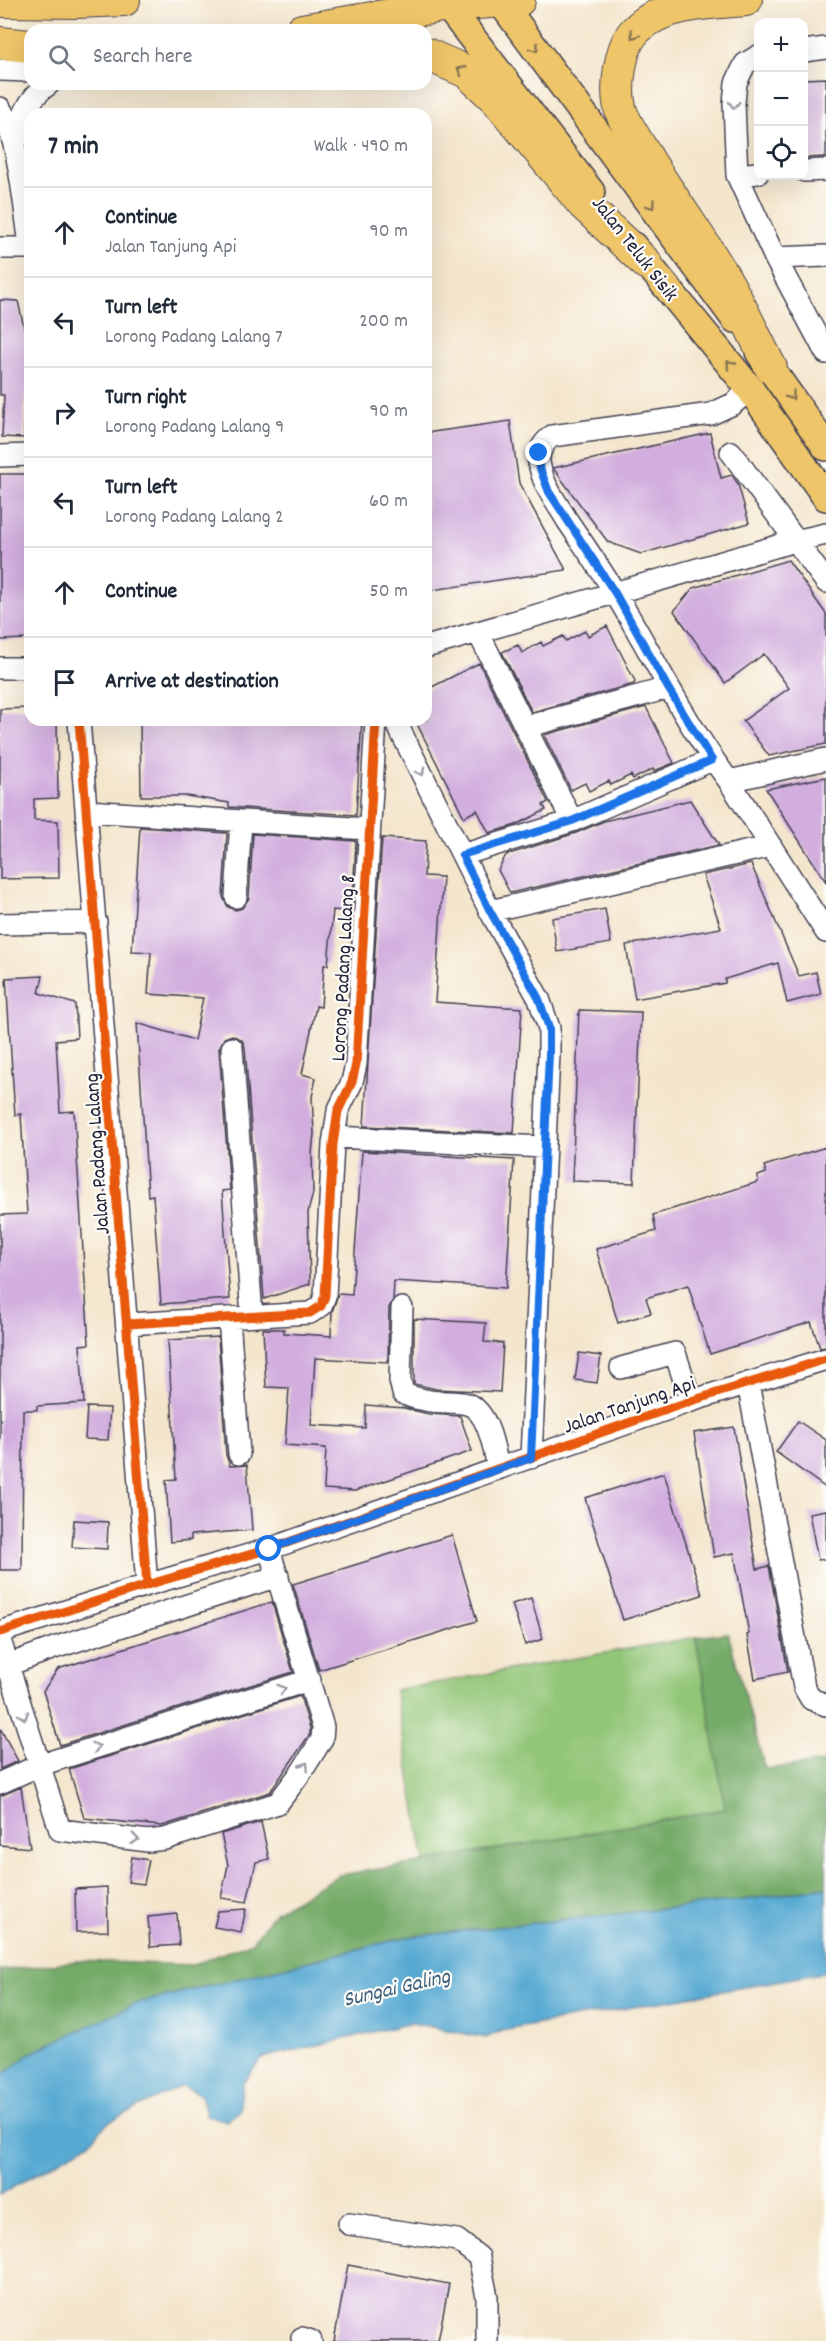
<!DOCTYPE html>
<html lang="en">
<head>
<meta charset="utf-8">
<style>
  body { margin:0; font-family:Dekko,sans-serif; background:#f2f2f3; color:#1f2937 }
  .controls { position:absolute; right:18px; top:18px; display:grid; overflow:hidden; border-radius:12px; box-shadow:0 6px 24px #0002 }
  .controls button { width:54px; height:54px; display:grid; place-items:center; padding:0; border:0; border-bottom:2px solid #e0e1e3; background:#fff; color:#1f2937; font:30px sans-serif }
  .stop { position:absolute; width:18px; height:18px; margin:-14px; border:4px solid #1a73e8; border-radius:50%; background:#fff }
  .stop.end { background:#1a73e8; border-color:#fff; box-shadow:0 2px 6px #0008 }
  .list { margin:0; padding:0; list-style:none }
  h2 { display:flex; justify-content:space-between; align-items:center; height:78px; margin:0; padding:0 24px; font-size:26px }
  h2 small { font-size:20px; font-weight:400; color:#747a83 }
  .list li { display:grid; grid-template-columns:39px 1fr auto; gap:18px; align-items:center; box-sizing:border-box; height:90px; padding:0 24px; border-top:2px solid #e0e1e3 }
  .list b { display:block; font-size:22px; white-space:nowrap }
  .list p { margin:0; font-size:20px; white-space:nowrap; color:#747a83 }
  .list em { font-size:20px; font-style:normal; color:#747a83 }
  .icon { flex:none; width:33px; height:33px; fill:none; stroke:currentColor; stroke-width:2; stroke-linecap:round; stroke-linejoin:round }
  .map { position:relative; flex:none; width:826px; height:2341px; overflow:hidden }
  .search { position:absolute; background:#fff; box-shadow:0 6px 24px #0002; left:24px; top:24px; width:408px; height:66px; display:flex; align-items:center; gap:15px; box-sizing:border-box; padding:0 21px; border-radius:18px; color:#747a83; font-size:22px }
  .panel { position:absolute; background:#fff; box-shadow:0 6px 24px #0002; left:24px; top:108px; width:408px; height:618px; border-radius:18px }
  .map>svg:first-child { display:block }
  .green { fill:#92c677; stroke:#5a7459; stroke-width:1.5 }
  .forest { fill:#75ab68; stroke:#4c6652; stroke-width:1.5 }
  .water { fill:#58aad3; stroke:#3d6687; stroke-width:1.5 }
  .building { fill:#d2aede }
  .lines { fill:none; stroke-linecap:round; stroke-linejoin:round }
  .minor-casing { stroke:#423f51; stroke-width:24 }
  .major-casing { stroke:#423f51; stroke-width:30 }
  .highway-casing { stroke:#423f51; stroke-width:34 }
  .minor { stroke:#fff; stroke-width:21 }
  .major { stroke:#eec569; stroke-width:27 }
  .highway { stroke:#eec569; stroke-width:32 }
  .cycleway-casing { stroke:#fdfcf7; stroke-width:13 }
  .cycleway { stroke:#e8590c; stroke-width:9 }
  .oneway { stroke:#887452 }
  .oneway2 { stroke:#9c9ca7 }
  .route { stroke:#1a73e8; stroke-width:8 }
  .labels { text-anchor:middle; stroke-width:4.5; stroke-linejoin:round; paint-order:stroke }
  .street-label { font-size:21px; fill:#22223b; stroke:#fdfcf7 }
  .water-label { font-size:22px; font-style:italic; fill:#3a5f7f; stroke:#fdfcf7 }
</style>
</head>
<body>
<div class="map">
<svg width="826" height="2341" viewBox="0 0 826 2341">
  <rect width="100%" height="100%" fill="#fdfcf7"/>
  <filter id="ink" filterUnits="userSpaceOnUse"><feTurbulence type="fractalNoise" baseFrequency=".0167" numOctaves="2"/><feDisplacementMap in="SourceGraphic" scale="12" xChannelSelector="R" yChannelSelector="G"/><feConvolveMatrix kernelMatrix="1 2 1 2 8 2 1 2 1" color-interpolation-filters="sRGB"/></filter>
  <filter id="wash" filterUnits="userSpaceOnUse"><feTurbulence type="fractalNoise" baseFrequency=".008" numOctaves="4" result="noise"/><feDisplacementMap in="SourceGraphic" scale="24" xChannelSelector="R" yChannelSelector="G"/><feGaussianBlur stdDeviation="1.35" result="paint"/><feColorMatrix in="noise" values="0 0 0 0 0 0 0 0 0 0 0 0 0 0 0 0 0 1.4 0 .05"/><feComposite in="paint" operator="in"/></filter>
  <g filter="url(#wash)">
    <rect width="100%" height="100%" fill="#f4e6cd"/>
    <path class="green" d="M696,1637L726,1809L425,1862L395,1690Z"/>
    <path class="forest" d="M728,1633L765,1769L826,1762V1887L745,1900L407,1937L135,2004L31,2053L0,2077V1971L77,1961L193,1965L252,1942L275,1912L339,1875L425,1862L725,1809L696,1637Z"/>
    <path class="water" d="M826,1887V1972L501,2031L486,2038L412,2023L262,2058L243,2083L239,2111L227,2121L206,2115L201,2094L181,2086L110,2121L89,2143L0,2195V2077L31,2053L135,2004L407,1937L745,1900Z"/>
    <g id="blocks">
      <path class="building" d="M826,78V157L804,158V79Z
        M0,300L18,301L30,355V394H25L24,438L2,437L4,395H0Z
        M510,421L519,483L566,570L426,591V433Z
        M710,433L721,478L732,475L738,484L749,523L641,554L608,542L553,468Z
        M0,474H30V639L0,640Z
        M788,560L826,614V744L769,756L743,721L789,688L764,654L725,683L674,611L693,588Z
        M607,626L635,681L634,684L532,712L502,652L518,645L522,653L541,642L543,646L563,636L566,641L585,631L588,636Z
        M479,663L548,802L543,805L546,810L516,825L489,833L477,810L464,817L415,720H426V690Z
        M646,707L674,763L654,771L653,769L633,779L631,775L611,785L609,781L589,791L585,783L571,790L544,735Z
        M30,708V720H57L58,798L34,799V820L58,821L59,878L0,879V709Z
        M140,720H362L356,815L229,807V803L187,796H141Z
        M826,777V882L766,789Z
        M690,800L719,845L510,893L498,870L506,855L576,833L604,821Z
        M140,827L227,833L223,897L228,907L236,910L242,908L249,898L253,834L356,841L352,912L333,910L328,965H324L321,1007L316,1006L302,1074L316,1078L312,1097L314,1133L312,1154L313,1193L308,1212L310,1284L264,1299L245,1047L242,1040L232,1035L224,1038L219,1049L230,1190L222,1191L230,1299L161,1304L153,1195L148,1196L137,1023L194,1040L203,998L148,994L151,952L132,951Z
        M382,838L426,841L424,876L443,877L435,1002L522,1008L514,1133L364,1126Z
        M751,864L799,976L816,972L821,994L787,1003L778,963L725,979V983L635,999L626,945L721,928L703,875Z
        M605,909L611,943L557,952L552,918Z
        M43,976L39,993L75,1004L77,1038L56,1040L60,1112L74,1111L89,1344L80,1345L84,1403L37,1406V1410H23L22,1570H0V1215L27,1214L21,1114L15,1115L6,978Z
        M579,1010L641,1012L634,1183L572,1181Z
        M826,1147V1347L820,1348L811,1322L710,1354L688,1285L646,1298L651,1313L618,1323L596,1249L656,1231L653,1215L758,1182V1176L766,1173L764,1166Z
        M362,1151L514,1160L506,1288L394,1281L393,1300L389,1308L388,1362L315,1358L311,1425L365,1428L366,1405L404,1408L428,1414L460,1416L472,1451L355,1491L324,1489L326,1448L285,1445L289,1388L266,1387L263,1329H284V1333L331,1336L332,1312L338,1294L352,1295Z
        M414,1319L486,1323L484,1342L503,1343L500,1392L436,1389L414,1384Z
        M218,1337L226,1455L230,1466L247,1465L252,1530L191,1535V1540L170,1542L166,1480L176,1479L168,1340Z
        M579,1353L601,1356L597,1383L575,1380Z
        M87,1407L110,1408L108,1440L85,1439Z
        M798,1421L826,1440V1488L776,1452Z
        M734,1427L757,1569L769,1566L788,1672L755,1679L747,1635L749,1634L734,1553L714,1557L694,1433Z
        M664,1473L702,1595L623,1620L585,1498Z
        M826,1510V1559L818,1560L809,1513Z
        M74,1520L108,1522L107,1549L72,1547Z
        M452,1535L477,1621L319,1670L293,1584Z
        M531,1598L543,1639L525,1645L512,1604Z
        M272,1602L293,1672L60,1745L43,1691L58,1669Z
        M300,1696L310,1728V1734L270,1792L162,1826L84,1818L69,1769Z
        M0,1728L18,1761L0,1769Z
        M21,1787L30,1848L0,1845V1796Z
        M261,1822L269,1859L256,1862L247,1902L221,1898L228,1865L221,1834Z
        M132,1857L149,1860L144,1884L128,1882Z
        M107,1887L108,1931L76,1932L75,1889Z
        M246,1909L241,1932L214,1927L218,1911Z
        M177,1914L179,1945L150,1947L148,1917Z
        M348,2265L449,2284L438,2341H334Z"/>
    </g>
  </g>
  <g filter="url(#ink)">
    <use href="#blocks" fill-opacity="0" stroke="#423f51" stroke-width="1.5"/>
    <g class="lines">
      <g class="minor-casing">
        <path id="minor" d="M804,51L826,48
          M758,56L745,64L736,83L734,103L737,175L775,258L826,353
          M0,70L30,71
          M0,108C19,138 24,207 30,244
          M15,147C21,121 25,100 49,84
          M804,171L826,170
          M737,175L758,173
          M0,248H30
          M775,258L826,256
          M750,389L733,404L711,414L552,436C542,444 536,454 540,467C544,487 557,503 567,520C583,544 600,568 615,593C653,655 684,722 729,781L826,932
          M731,452L826,582
          M0,456L30,455
          M478,632L572,821
          M426,647L795,541L826,534
          M0,668H30
          M79,720L147,1585
          M395,720L490,911L539,999L549,1028V1054L531,1458
          M525,727L668,688
          M729,781L826,759
          M87,811L368,829
          M462,855L572,821L712,760
          M236,897L241,821
          M490,911L771,846
          M0,924L96,922
          M232,1048L252,1316
          M334,1137L544,1147
          M402,1308L400,1380L403,1393C411,1398 421,1399 430,1401C442,1403 455,1401 467,1404C488,1410 495,1451 498,1469
          M229,1318L239,1454
          M128,1324L310,1313L321,1306L325,1296L333,1144L338,1111L352,1082L356,1064L376,720
          M621,1368L675,1353L691,1401
          M748,1383L804,1687L811,1699L826,1705
          M0,1632L147,1585L269,1549L691,1401L826,1359
          M0,1640L60,1830L148,1841L165,1839L278,1803L302,1771L322,1739L323,1727L269,1549
          M0,1668L54,1648L278,1576
          M0,1783L40,1765L310,1680
          M349,2224L457,2240L479,2257L487,2297V2341
          M302,2338L311,2341"/>
      </g>
      <g class="major-casing">
        <path id="major" d="M443,0L591,192
          M500,1L735,319
          M633,246L750,389L826,497
          M759,352L826,447"/>
      </g>
      <g class="highway-casing">
        <path id="highway" d="M746,0C710,3 661,3 635,31C619,48 614,93 622,114C629,130 640,146 649,161C673,199 700,237 723,275C741,305 755,338 771,368
          M0,1L77,2L124,0
          M302,30L448,5L519,0
          M0,43L30,46
          M426,54L467,72L496,99L583,204L646,263"/>
      </g>
      <use href="#minor" class="minor"/>
      <use href="#major" class="major"/>
      <use href="#highway" class="highway"/>
      <g class="cycleway-casing">
        <path id="cycleway" d="M79,720L147,1585
          M128,1324L310,1313L321,1306L325,1296L333,1144L338,1111L352,1082L356,1064L376,720
          M0,1632L147,1585L269,1549L691,1401L826,1359"/>
      </g>
      <use href="#cycleway" class="cycleway"/>
    </g>
    <defs><path id="oneway-chevron" d="M-2-3.5L2.5 0L-2 3.5" fill="none" stroke-width="1.6" stroke-linecap="round" stroke-linejoin="round" transform="scale(1.5)"/></defs>
    <g class="oneway">
      <use href="#oneway-chevron" transform="translate(634 35) rotate(126)"/>
      <use href="#oneway-chevron" transform="translate(535 48) rotate(54)"/>
      <use href="#oneway-chevron" transform="translate(461 70) rotate(-151)"/>
      <use href="#oneway-chevron" transform="translate(651 205) rotate(54)"/>
      <use href="#oneway-chevron" transform="translate(730 364) rotate(-130)"/>
      <use href="#oneway-chevron" transform="translate(791 396) rotate(55)"/>
    </g>
    <g class="oneway2">
      <use href="#oneway-chevron" transform="translate(734 105) rotate(91)"/>
      <use href="#oneway-chevron" transform="translate(421 772) rotate(63)"/>
      <use href="#oneway-chevron" transform="translate(282 1689) rotate(-17)"/>
      <use href="#oneway-chevron" transform="translate(24 1716) rotate(72)"/>
      <use href="#oneway-chevron" transform="translate(96 1747) rotate(-17)"/>
      <use href="#oneway-chevron" transform="translate(305 1766) rotate(-57)"/>
      <use href="#oneway-chevron" transform="translate(135 1839) rotate(6)"/>
    </g>
  </g>
  <g class="lines" filter="url(#ink)">
    <path class="route" d="M269,1549L531,1458L549,1054V1028L539,999L490,911L462,855L572,821L712,760L668,688L615,593L549,492L539,466V453"/>
  </g>
  <g class="labels">
    <g class="street-label">
      <text transform="translate(636 248) rotate(52)" y="7">Jalan Teluk Sisik</text>
      <text transform="translate(342 968) rotate(-87)" y="7">Lorong Padang Lalang 8</text>
      <text transform="translate(96 1154) rotate(-94)" y="7">Jalan Padang Lalang</text>
      <text transform="translate(629 1404) rotate(-19)" y="7">Jalan Tanjung Api</text>
    </g>
    <g class="water-label">
      <text transform="translate(396 1986) rotate(-13)" y="8">Sungai Galing</text>
    </g>
  </g>
</svg>
<div class="controls">
<button>+</button>
<button>−</button>
<button><svg class="icon" aria-label="locate" viewBox="0 0 24 24"><circle cx="12" cy="12" r="6"/><path d="M12 2v4M12 18v4M2 12h4M18 12h4"/></svg></button>
</div>
<div class="stop" style="left:269px;top:1549px"></div>
<div class="stop end" style="left:539px;top:453px"></div>
<div class="search"><svg class="icon" aria-label="search" viewBox="0 0 24 24"><circle cx="10" cy="10" r="6"/><path d="M15 15l6 6"/></svg>Search here</div>
<section class="panel">
<h2>7 min<small>Walk · 490 m</small></h2>
<ul class="list">
<li><svg class="icon" aria-label="ahead" viewBox="0 0 24 24"><path d="M12 20V5M6 11l6-6 6 6"/></svg><div><b>Continue</b><p>Jalan Tanjung Api</p></div><em>90 m</em></li>
<li><svg class="icon" aria-label="left" viewBox="0 0 24 24"><path d="M17 20v-9H6M10 6l-5 5 5 5"/></svg><div><b>Turn left</b><p>Lorong Padang Lalang 7</p></div><em>200 m</em></li>
<li><svg class="icon" aria-label="right" viewBox="0 0 24 24"><path d="M7 20v-9h11M14 6l5 5-5 5"/></svg><div><b>Turn right</b><p>Lorong Padang Lalang 9</p></div><em>90 m</em></li>
<li><svg class="icon" aria-label="left" viewBox="0 0 24 24"><path d="M17 20v-9H6M10 6l-5 5 5 5"/></svg><div><b>Turn left</b><p>Lorong Padang Lalang 2</p></div><em>60 m</em></li>
<li><svg class="icon" aria-label="ahead" viewBox="0 0 24 24"><path d="M12 20V5M6 11l6-6 6 6"/></svg><div><b>Continue</b></div><em>50 m</em></li>
<li><svg class="icon" aria-label="arrive" viewBox="0 0 24 24"><path d="M6 21V4h12l-3 4 3 4H6"/></svg><div><b>Arrive at destination</b></div></li>
</ul>
</section>
</div>
</body>
</html>
